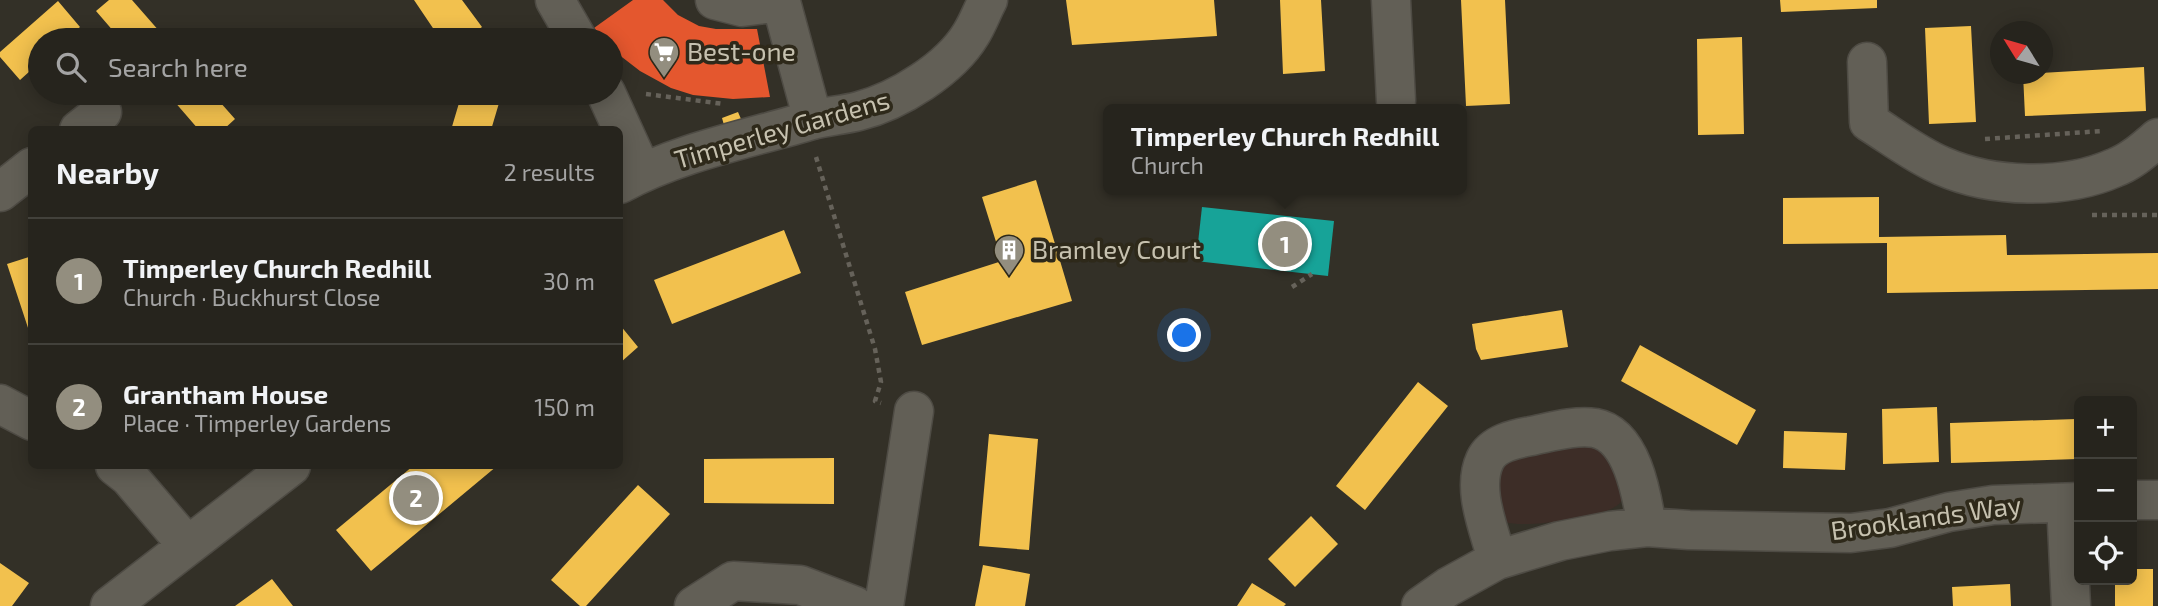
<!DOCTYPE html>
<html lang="en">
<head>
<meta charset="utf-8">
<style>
  body { margin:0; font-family:"Exo 2",sans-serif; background:#32302a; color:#f1f3f6 }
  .controls { position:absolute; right:21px; bottom:21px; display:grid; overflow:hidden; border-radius:10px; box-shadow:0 4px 18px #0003 }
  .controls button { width:63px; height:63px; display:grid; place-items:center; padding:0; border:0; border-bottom:2px solid #42413b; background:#26241d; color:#f1f3f6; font:35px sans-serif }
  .compass { position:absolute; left:1990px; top:21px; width:63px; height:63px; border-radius:50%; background:#26241d; box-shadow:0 4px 18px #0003; rotate:307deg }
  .you { position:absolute; left:1185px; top:336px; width:24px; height:24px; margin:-18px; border:5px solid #fff; border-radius:50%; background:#1a73e8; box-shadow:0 0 0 10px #1a73e833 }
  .badge { display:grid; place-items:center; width:46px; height:46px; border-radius:50%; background:#938e7f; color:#fff; font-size:23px; font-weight:700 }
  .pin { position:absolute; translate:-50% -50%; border:4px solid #fff; box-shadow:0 2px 7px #0006 }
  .popup { position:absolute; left:1103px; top:104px; width:364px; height:91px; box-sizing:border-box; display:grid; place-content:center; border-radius:10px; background:#26241d; filter:drop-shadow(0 2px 5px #0005); font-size:23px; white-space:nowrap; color:#a4a4a4 }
  .popup b { font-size:26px; color:#f1f3f6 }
  .popup::after { content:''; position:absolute; left:50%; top:100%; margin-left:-14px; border:14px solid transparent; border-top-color:#26241d }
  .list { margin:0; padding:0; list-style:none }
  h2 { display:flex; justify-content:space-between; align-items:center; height:91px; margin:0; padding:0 28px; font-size:30px }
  h2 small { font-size:23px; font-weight:400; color:#a4a4a4 }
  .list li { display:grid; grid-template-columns:46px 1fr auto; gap:21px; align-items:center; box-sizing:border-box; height:126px; padding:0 28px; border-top:2px solid #42413b }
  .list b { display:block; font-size:26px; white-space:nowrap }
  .list p { margin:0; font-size:23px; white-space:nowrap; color:#a4a4a4 }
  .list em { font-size:23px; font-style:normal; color:#a4a4a4 }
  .icon { flex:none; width:38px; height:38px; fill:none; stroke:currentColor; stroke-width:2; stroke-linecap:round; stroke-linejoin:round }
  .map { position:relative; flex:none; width:2158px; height:606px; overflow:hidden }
  .search { position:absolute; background:#26241d; box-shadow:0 4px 18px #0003; left:28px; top:28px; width:595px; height:77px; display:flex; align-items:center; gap:18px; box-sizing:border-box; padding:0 24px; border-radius:38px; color:#a4a4a4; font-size:26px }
  .panel { position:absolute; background:#26241d; box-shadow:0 4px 18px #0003; left:28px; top:126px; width:595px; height:343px; border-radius:10px }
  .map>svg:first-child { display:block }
  .green { fill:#3d2d27 }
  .homes { fill:#f2c14e }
  .shops { fill:#e4572e }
  .public { fill:#17a398 }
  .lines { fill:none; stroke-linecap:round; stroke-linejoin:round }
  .minor-casing { stroke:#4e4b44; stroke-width:41 }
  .path { stroke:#66625a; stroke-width:4.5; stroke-dasharray:5 5; stroke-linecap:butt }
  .minor { stroke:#625f56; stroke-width:38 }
  .labels { text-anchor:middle; stroke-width:7; stroke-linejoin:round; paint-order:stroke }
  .poi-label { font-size:26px; fill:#c6c1af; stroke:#2e291a; text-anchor:start }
  .street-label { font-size:26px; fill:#c6c1af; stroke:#2e291a }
</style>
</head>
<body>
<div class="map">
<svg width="2158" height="606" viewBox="0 0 2158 606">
  <rect width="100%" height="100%" fill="#333027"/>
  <path class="green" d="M1595,445L1611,453L1624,496C1621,502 1619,505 1613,508C1596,517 1523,529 1506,522L1492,472L1517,452Z"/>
  <path class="homes" d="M109,0H132L167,40H121L96,11Z
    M414,0H462L482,27L465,40H441Z
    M1066,0H1214L1217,36L1072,45Z
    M1280,0H1321L1325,71L1283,74Z
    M1461,0H1505L1510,104L1466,106Z
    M1780,0H1877V8L1781,12Z
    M58,1L80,27L65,40H40V62L20,80L0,57V52Z
    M1971,26L1976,122L1929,124L1925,28Z
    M1742,37L1744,134L1698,135L1697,39Z
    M2144,67L2146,111L2025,116L2023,74Z
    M167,93H212L235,119L223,130H199Z
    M462,93H502L491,130H451Z
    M738,112L741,119L724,125L722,118Z
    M1036,180L1072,301L922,345L905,292L1002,261L982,197Z
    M1879,197V237L2006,235L2007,255L2158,253V289L1887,293V243L1783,244V198Z
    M784,230L801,273L672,324L654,280Z
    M32,256V337H31L7,264Z
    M1562,310L1568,347L1481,360L1476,349L1472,324Z
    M620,325L638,347L620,363Z
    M1640,345L1756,410L1737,445L1621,381Z
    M1418,382L1448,406L1365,510L1336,486Z
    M1937,407L1939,462L1883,464L1882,409Z
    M2132,409H2136L2137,456H2132Z
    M2076,419L2078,459L1951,463L1950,423Z
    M1784,431L1847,433L1845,470L1783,468Z
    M989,434L1038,439L1029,550L979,546Z
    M834,458V504L704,503V459Z
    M413,466H497L371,571L336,530Z
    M638,485L670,514L586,606H580L551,580Z
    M1311,516L1338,544L1295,587L1268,559Z
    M0,563L29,583L12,606H0Z
    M983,565L1030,574L1025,606H975Z
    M2132,569H2153V606H2115V580H2132Z
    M272,579L293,606H235Z
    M1252,583L1286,604L1284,606H1237Z
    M2010,584L2011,606H1953L1952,587Z"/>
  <path class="shops" d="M633,0H663L678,15L699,26L716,29H757L770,97L733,99L693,95L671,88L640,71L618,54L611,46V40H606L594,28Z"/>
  <path class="public" d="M1202,207L1334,221L1328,276L1196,261Z"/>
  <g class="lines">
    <g class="minor-casing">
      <path id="minor" d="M555,0L578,40
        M715,0L742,7L781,2L813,120
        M1391,0L1396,101
        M1867,62L1869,122C1893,137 1916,155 1942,166C1992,188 2064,190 2114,168C2131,162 2145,149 2158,138
        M606,93L642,172
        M79,130L102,112
        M620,184C679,152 748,139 812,120C827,116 844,115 859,111C898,101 950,69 971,34C978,23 982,11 988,0
        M0,192L32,167
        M0,404L32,421
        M115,466L129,477L187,545
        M2132,500H2158
        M2066,503L2071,606
        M1497,560C1490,531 1471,490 1485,460C1493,443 1515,439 1531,436C1551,432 1575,425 1595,428C1633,435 1642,497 1647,527
        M110,606L291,466
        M694,606L733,581L800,585L855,606
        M884,606L914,411
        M1421,606L1448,587L1497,560L1560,541L1610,531L1647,527L1689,530L1851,533L1890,528L1949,512L1993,505L2079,502"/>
    </g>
    <path class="path" d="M646,94L724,104
      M1985,139L2102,131
      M816,157L875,349L881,382L875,401L881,403
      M2092,215H2158
      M1292,287L1312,274"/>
    <use href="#minor" class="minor"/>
  </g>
  <defs>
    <g id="supermarket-pin" transform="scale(1.575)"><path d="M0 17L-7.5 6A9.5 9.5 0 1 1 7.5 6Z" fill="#938e7f" stroke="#2e291a"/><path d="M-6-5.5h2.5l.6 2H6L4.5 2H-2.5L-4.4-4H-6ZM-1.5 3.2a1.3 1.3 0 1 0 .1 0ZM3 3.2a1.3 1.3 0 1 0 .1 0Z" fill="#fff"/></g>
    <g id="building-pin" transform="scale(1.575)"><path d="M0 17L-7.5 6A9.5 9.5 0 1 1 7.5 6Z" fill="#938e7f" stroke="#2e291a"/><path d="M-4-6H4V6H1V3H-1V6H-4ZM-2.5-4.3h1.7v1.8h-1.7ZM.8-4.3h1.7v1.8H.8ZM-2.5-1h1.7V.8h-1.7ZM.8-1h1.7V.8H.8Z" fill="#fff"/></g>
  </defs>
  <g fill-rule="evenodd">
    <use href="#supermarket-pin" x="664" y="52"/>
    <use href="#building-pin" x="1009" y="250"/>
  </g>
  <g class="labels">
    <g class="poi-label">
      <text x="687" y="61">Best-one</text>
      <text x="1032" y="259">Bramley Court</text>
    </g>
    <g class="street-label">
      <text transform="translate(782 130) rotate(-16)" y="9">Timperley Gardens</text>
      <text transform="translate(1926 518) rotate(-8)" y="9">Brooklands Way</text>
    </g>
  </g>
</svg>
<div class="controls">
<button>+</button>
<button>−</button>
<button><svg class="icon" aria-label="locate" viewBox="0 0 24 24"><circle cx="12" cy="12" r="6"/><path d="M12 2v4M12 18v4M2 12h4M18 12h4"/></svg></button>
</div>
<svg class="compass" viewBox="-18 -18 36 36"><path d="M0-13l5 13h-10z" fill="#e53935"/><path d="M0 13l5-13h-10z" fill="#a4a4a4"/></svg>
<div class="you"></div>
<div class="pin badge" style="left:1285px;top:244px">1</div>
<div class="popup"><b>Timperley Church Redhill</b>Church</div>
<div class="pin badge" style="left:416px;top:498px">2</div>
<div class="search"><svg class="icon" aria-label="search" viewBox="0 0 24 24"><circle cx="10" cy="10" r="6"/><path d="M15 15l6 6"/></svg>Search here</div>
<section class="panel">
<h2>Nearby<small>2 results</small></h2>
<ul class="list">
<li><span class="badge">1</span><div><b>Timperley Church Redhill</b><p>Church · Buckhurst Close</p></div><em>30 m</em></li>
<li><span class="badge">2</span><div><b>Grantham House</b><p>Place · Timperley Gardens</p></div><em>150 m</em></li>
</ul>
</section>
</div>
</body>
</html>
